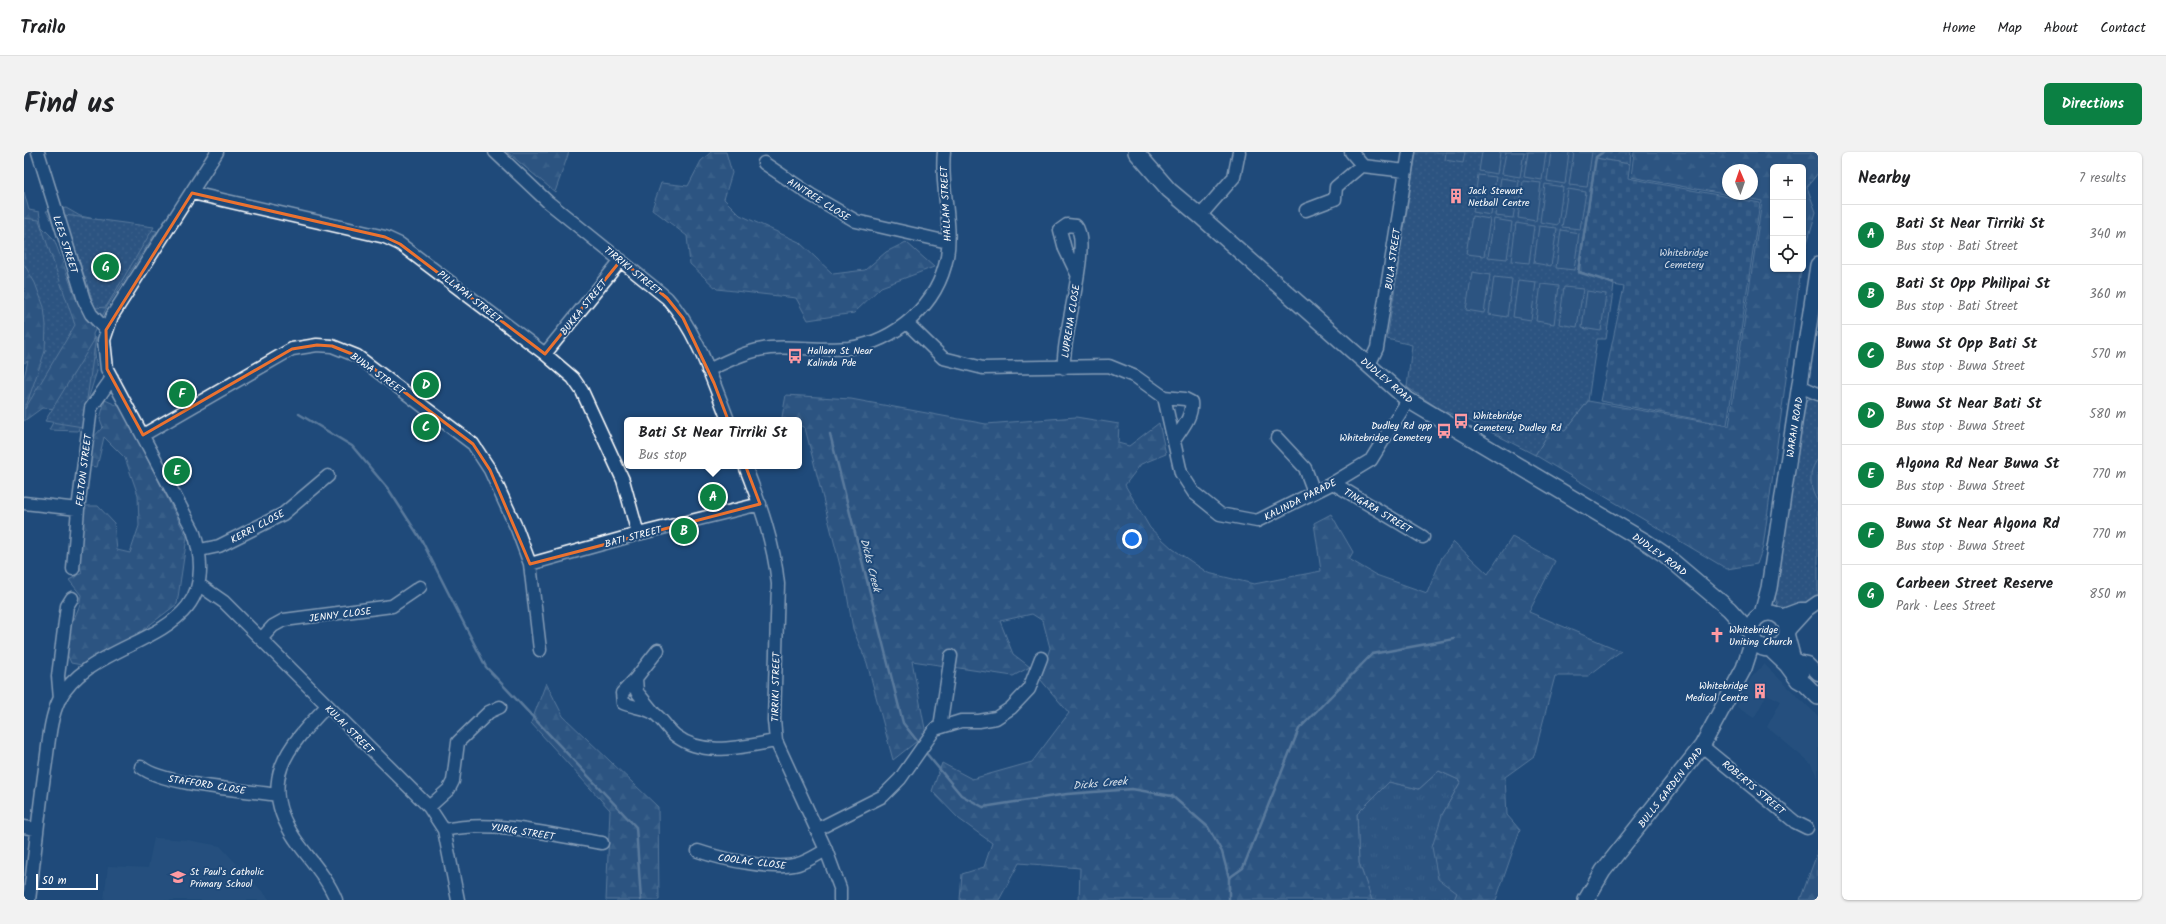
<!DOCTYPE html>
<html lang="en">
<head>
<meta charset="utf-8">
<style>
  body { margin:0; font-family:Kalam,sans-serif; background:#f2f2f2; color:#202124 }
  .controls { position:absolute; right:12px; top:12px; display:grid; overflow:hidden; border-radius:6px; box-shadow:0 1px 3px #0004 }
  .controls button { width:36px; height:36px; display:grid; place-items:center; padding:0; border:0; border-bottom:1px solid #e0e0e0; background:#fff; color:#202124; font:20px sans-serif }
  .compass { position:absolute; left:1698px; top:12px; width:36px; height:36px; border-radius:50%; background:#fff; box-shadow:0 1px 3px #0004; rotate:358deg }
  .scale { position:absolute; left:12px; bottom:10px; width:62px; box-sizing:border-box; padding-left:4px; border:2px solid #fff; border-top:0; font-size:11px; line-height:14px; white-space:nowrap; color:#fff; -webkit-text-stroke:3px #1f4a7a; paint-order:stroke }
  .you { position:absolute; left:1108px; top:387px; width:14px; height:14px; margin:-10px; border:3px solid #fff; border-radius:50%; background:#1a73e8; box-shadow:0 0 0 6px #1a73e833 }
  .badge { display:grid; place-items:center; width:26px; height:26px; border-radius:50%; background:#0b8043; color:#fff; font-size:13px; font-weight:700 }
  .pin { position:absolute; translate:-50% -50%; border:2px solid #fff; box-shadow:0 1px 4px #0006 }
  .popup { position:absolute; left:600px; top:265px; width:178px; height:52px; box-sizing:border-box; display:grid; place-content:center; border-radius:6px; background:#fff; filter:drop-shadow(0 1px 3px #0005); font-size:13px; white-space:nowrap; color:#757577 }
  .popup b { font-size:15px; color:#202124 }
  .popup::after { content:''; position:absolute; left:50%; top:100%; margin-left:-8px; border:8px solid transparent; border-top-color:#fff }
  .list { margin:0; padding:0; list-style:none }
  h2 { display:flex; justify-content:space-between; align-items:center; height:52px; margin:0; padding:0 16px; font-size:17px }
  h2 small { font-size:13px; font-weight:400; color:#757577 }
  .list li { display:grid; grid-template-columns:26px 1fr auto; gap:12px; align-items:center; box-sizing:border-box; height:60px; padding:0 16px; border-top:1px solid #e0e0e0 }
  .list b { display:block; font-size:15px; white-space:nowrap }
  .list p { margin:0; font-size:13px; white-space:nowrap; color:#757577 }
  .list em { font-size:13px; font-style:normal; color:#757577 }
  .icon { flex:none; width:22px; height:22px; fill:none; stroke:currentColor; stroke-width:2; stroke-linecap:round; stroke-linejoin:round }
  .map { position:relative; flex:none; width:1794px; height:748px; overflow:hidden; border-radius:6px }
  header { display:flex; align-items:center; gap:24px; box-sizing:border-box; height:56px; padding:0 20px; background:#fff; border-bottom:1px solid #e0e0e0 }
  header strong { font-size:19px }
  nav { display:flex; gap:22px; margin-inline-start:auto; font-size:14px }
  .intro { display:flex; align-items:center; justify-content:space-between; box-sizing:border-box; height:96px; padding:0 24px }
  h1 { margin:0; font-size:28px }
  .button { padding:10px 18px; border-radius:6px; background:#0b8043; color:#fff; font-size:14px; font-weight:700 }
  main { display:flex; gap:24px; padding:0 24px }
  aside { flex:1; background:#fff; border-radius:6px; box-shadow:0 1px 3px #0004 }
  .map>svg:first-child { display:block }
  .built { fill:#2e5683 }
  .grass { fill:url(#grass-tufts); stroke:#9eb0c5 }
  .forest { fill:url(#forest-firs); stroke:#9eb0c5; fill-rule:evenodd }
  .cemetery { fill:url(#cemetery-stones); stroke:#9eb0c5 }
  .park { fill:url(#park-dots); stroke:#9eb0c5 }
  .pitch { fill:#3c618b; stroke:#9eb0c5 }
  .lines { fill:none; stroke-linecap:round; stroke-linejoin:round }
  .stream { stroke:#a3b5c8; stroke-width:2.5 }
  .minor-casing { stroke:#fff; stroke-width:15 }
  .major-casing { stroke:#fff; stroke-width:18 }
  .minor { stroke:#1f4a7a; stroke-width:12 }
  .major { stroke:#1f4a7a; stroke-width:15 }
  .marked { fill:none; stroke:#eb7230; stroke-width:3; stroke-linejoin:round }
  .labels { text-anchor:middle; stroke-width:4; stroke-linejoin:round; paint-order:stroke }
  .poi-label { font-size:10px; fill:#fff; stroke:#1f4a7a; text-anchor:start }
  .street-label { font-size:10px; fill:#fff; stroke:#1f4a7a }
  .park-label { font-size:10px; fill:#d8dfe8; stroke:#1f4a7a }
  .water-label { font-size:11px; font-style:italic; fill:#d8e0e8; stroke:#1f4a7a }
</style>
</head>
<body>
<header>
<strong>Trailo</strong>
<nav><a>Home</a><a>Map</a><a>About</a><a>Contact</a></nav>
</header>
<div class="intro"><h1>Find us</h1><a class="button">Directions</a></div>
<main>
<div class="map">
<svg width="1794" height="748" viewBox="0 0 1794 748">
  <defs>
    <pattern id="grass-tufts" width="24" height="20" patternUnits="userSpaceOnUse"><rect width="24" height="20" fill="#3c618b"/><path d="M3 7l-1-3M5 7V3M7 7l1-3M15 17l-1-3M17 17v-4M19 17l1-3" fill="none" stroke="#59799c"/></pattern>
    <pattern id="forest-firs" width="22" height="20" patternUnits="userSpaceOnUse"><rect width="22" height="20" fill="#3c618b"/><path d="M5 1l3.5 6h-7zM16 11l3.5 6h-7z" fill="#59799c"/></pattern>
    <pattern id="cemetery-stones" width="16" height="16" patternUnits="userSpaceOnUse"><rect width="16" height="16" fill="#3c618b"/><path d="M2 7V4a2 2 0 0 1 4 0v3zM10 15v-3a2 2 0 0 1 4 0v3z" fill="#59799c"/></pattern>
    <pattern id="park-dots" width="8" height="8" patternUnits="userSpaceOnUse"><rect width="8" height="8" fill="#3c618b"/><path d="M2 2h.1M6 6h.1" fill="none" stroke="#59799c" stroke-width="1.8" stroke-linecap="round"/></pattern>
  </defs>
  <rect width="100%" height="100%" fill="#1f4a7a"/>
  <filter id="ink" filterUnits="userSpaceOnUse"><feTurbulence type="fractalNoise" baseFrequency=".025" numOctaves="2"/><feDisplacementMap in="SourceGraphic" scale="8" xChannelSelector="R" yChannelSelector="G"/><feConvolveMatrix kernelMatrix="1 2 1 2 8 2 1 2 1" color-interpolation-filters="sRGB"/></filter>
  <g filter="url(#ink)">
    <path class="built" d="M1740,512L1794,564V626L1787,612L1743,575L1757,549L1743,542L1730,566L1713,555L1727,526Z
      M130,686L163,688L196,694L246,748H80L84,714L124,716Z"/>
    <path class="grass" d="M1415,619L1437,629L1418,663L1433,741L1430,748H1348L1335,711L1333,662L1365,630L1395,637Z"/>
    <path class="forest" d="M483,0H545L531,40Z
      M687,0H702L708,21L700,47L716,63L775,90L809,122L841,118L862,100L882,90L910,115L857,135L830,161L784,168L772,146L693,137L666,112L663,84L628,57L637,31L664,34L677,9Z
      M1610,0H1794V21L1783,35L1792,60L1779,105V15H1749V117H1777L1739,395L1733,412L1703,417L1511,303L1529,274L1541,279L1564,249L1705,274L1738,49L1607,25ZM1704,18H1728V42H1704Z
      M0,40L5,58L15,60L18,75L30,87L52,147L55,145L27,67L22,59L42,56L56,64L133,79L83,155L69,182L73,219L54,279L25,278L36,257L18,256L0,269V225L4,209L0,211Z
      M762,243L827,247L962,272L1052,265L1095,272L1094,291L1105,294L1135,271L1142,302L1117,312L1101,333L1126,376L1149,397L1184,421L1230,432L1297,419L1290,371L1307,362L1329,400L1325,407L1352,423L1403,441L1418,405L1430,390L1464,422L1488,385L1531,409L1505,460L1597,499L1564,524H1531L1510,604L1481,625L1483,663L1496,678L1472,748H1430L1433,741L1414,727L1408,695L1418,663L1437,629L1415,619L1395,637L1365,630L1333,662L1335,711L1348,748H1055L1056,716L995,711L975,748H936L938,722L960,715L968,691L935,667L908,639L918,611L948,627L1008,610L1045,561L1016,527L1026,496L1019,469L1008,462L976,469L989,502L1006,515L989,524L888,509L902,582L869,608L843,511L829,477L822,437L781,276L775,273V268H764L758,265Z
      M81,248L97,255L163,385L153,452L102,491L63,514L47,511L39,493L55,455L57,443L45,428L58,421L54,409L59,354H74L90,371L93,398L106,401L115,374L114,343L101,306L80,285L73,315L66,314L64,291L79,275L76,267Z
      M522,531L539,564L634,655L635,748H582L586,658L507,571Z
      M1794,699V748H1776Z"/>
    <path class="cemetery" d="M1572,6L1606,12L1604,26L1736,51L1703,273L1576,249L1600,135L1590,133L1555,119Z"/>
    <path class="park" d="M1392,0H1607L1606,12L1572,6L1555,119L1590,133L1582,187H1573L1564,249L1541,279L1529,274L1511,303L1442,267L1417,258L1383,235L1388,193L1363,187Z
      M40,63L130,75L82,155L71,156Z
      M0,66L15,68L51,173L1,257L21,199L22,173L20,155L11,131L0,112Z
      M72,185L59,275L21,269Z
      M1787,246L1794,249V443L1781,452L1757,457L1754,454L1749,439L1779,258L1782,248Z"/>
    <path class="pitch" d="M1422,0H1441L1439,11L1421,8Z
      M1458,0H1476L1473,22L1455,19Z
      M1482,0H1500L1496,25L1478,22Z
      M1504,0H1522L1518,28L1500,25Z
      M1527,0H1545L1541,32L1523,29Z
      M1550,0H1568L1563,35L1545,33Z
      M1454,23L1472,25L1467,63L1449,60Z
      M1477,26L1495,29L1489,66L1471,64Z
      M1499,29L1517,31L1512,69L1494,66Z
      M1521,32L1539,35L1534,73L1516,70Z
      M1544,37L1562,40L1556,77L1538,75Z
      M1448,64L1466,67L1460,104L1442,102Z
      M1470,67L1488,70L1483,107L1464,105Z
      M1492,71L1510,74L1505,111L1487,109Z
      M1515,74L1533,76L1527,114L1510,111Z
      M1537,78L1555,81L1550,118L1532,116Z
      M1448,120L1466,123L1460,161L1442,158Z
      M1470,125L1488,127L1483,165L1465,162Z
      M1494,128L1512,130L1507,168L1489,165Z
      M1517,132L1535,134L1530,172L1512,169Z
      M1540,135L1559,137L1553,175L1535,172Z
      M1563,139L1582,142L1577,179L1558,176Z
      M1794,307V350C1785,337 1784,319 1794,307Z"/>
    <g class="lines">
      <path class="stream" d="M1579,0L1572,5L1554,120L1589,131
        M275,262L328,294L365,338L398,389L462,515L612,675L617,748
        M806,282L879,571L894,590
        M902,601L937,643L959,655L1043,642L1108,637L1148,644L1184,675L1198,700L1205,726V748
        M1205,726L1219,716L1275,577L1348,502L1430,487"/>
      <g class="minor-casing">
        <path id="minor" d="M14,0L60,148L67,162L82,178
          M471,0L524,50L643,146C673,179 688,227 704,268
          M1327,0L1339,14L1382,19
          M740,11L787,43L832,69L924,90
          M168,41L361,85L376,92L521,202L549,226L558,239L599,328L614,382
          M1282,58L1311,47L1312,35L1338,13
          M1176,64L1210,25L1215,0
          M884,172L919,206L959,216L1085,214L1112,225L1140,245L1157,321L1170,341L1196,362L1233,369L1309,331L1347,308L1384,248
          M521,202L597,108
          M1345,213L1353,196L1385,0
          M1040,216C1037,185 1068,92 1052,74L1043,73L1036,78L1041,97L1053,122
          M684,218C704,209 724,198 746,196C772,194 799,199 825,196C872,189 914,153 923,105C929,70 916,35 920,0
          M1776,234L1794,242
          M1140,245L1161,247L1167,250C1169,264 1158,276 1151,287
          M119,283L268,197L293,193L308,194L333,204L449,292L466,318L493,377L506,412L516,498
          M1253,286L1281,316L1290,340
          M721,314C736,352 750,391 754,432L750,568L752,589L802,698L816,736V748
          M1309,331L1399,385
          M0,351L54,357
          M176,398L195,394L259,362L304,324
          M506,412L614,382L736,352
          M49,417L54,357L67,256L88,226
          M174,432L200,450L405,655L420,678L434,748
          M1757,464L1776,457H1784
          M1764,479L1784,457L1794,450
          M237,487L249,474L260,468L368,454L396,435
          M634,498L612,526L598,541L599,551C608,555 624,556 631,562C639,568 644,578 652,584C681,606 720,594 752,589
          M1770,508L1783,511L1794,522
          M612,526L613,540L630,561
          M36,547L34,524L43,454L48,446
          M303,554C262,596 233,630 271,687C285,707 303,725 312,748
          M916,575L927,504
          M1678,594L1771,670L1783,676
          M117,615C139,633 221,638 253,643
          M405,655L425,637L429,629L434,590L465,560L476,555
          M0,675L12,677
          M420,678C472,667 527,683 578,691
          M792,678L859,644L876,627L911,577L937,569H955L972,566L987,556L1005,537L1017,506
          M674,699C697,707 752,719 774,712C784,709 793,703 802,698
          M5,748C11,702 15,656 22,610C25,589 26,567 35,548C71,478 209,495 169,378L83,217L80,188L88,164L193,0"/>
      </g>
      <g class="major-casing">
        <path id="major" d="M1112,0L1145,38L1176,64L1384,248L1622,390L1640,402L1705,457L1727,481
          M1727 479a18 18 0 1 1 36 0a18 18 0 1 1-36 0Z
          M1738,462L1745,436L1794,113
          M1763,485L1768,504L1777,522
          M1746,497L1763,513L1774,528L1781,532L1794,545
          M1562,748L1579,719L1678,594L1720,516L1729,488"/>
      </g>
      <use href="#minor" class="minor"/>
      <use href="#major" class="major"/>
    </g>
  </g>
  <path d="M0 0H1794V748H0ZM168,41L361,85L376,92L521,202L597,108L643,146L659,166L690,231L736,352L506,412L466,318L449,292L333,204L308,194L293,193L268,197L119,283L83,217L82,178Z" fill="#1f4a7a" fill-opacity=".55" fill-rule="evenodd"/>
  <path class="marked" d="M168,41L361,85L376,92L521,202L597,108L643,146L659,166L690,231L736,352L506,412L466,318L449,292L333,204L308,194L293,193L268,197L119,283L83,217L82,178Z"/>
  <defs>
    <g id="building-bare" transform="scale(1.2)"><path d="M-4-6H4V6H1V3H-1V6H-4ZM-2.5-4.3h1.7v1.8h-1.7ZM.8-4.3h1.7v1.8H.8ZM-2.5-1h1.7V.8h-1.7ZM.8-1h1.7V.8H.8Z" fill="#ff9aa2" stroke="#1f4a7a" stroke-width="2.5" paint-order="stroke"/></g>
    <g id="bus-bare" transform="scale(1.2)"><path d="M-5-6H5V4H4V6H2V4H-2V6H-4V4H-5ZM-3.5-4V0h7V-4ZM-3.5 1.2v1.5H-2V1.2ZM2 1.2v1.5H3.5V1.2Z" fill="#ff9aa2" stroke="#1f4a7a" stroke-width="2.5" paint-order="stroke"/></g>
    <g id="church-bare" transform="scale(1.2)"><path d="M-1.2-6h2.4v3.5h3.3v2.4h-3.3V6h-2.4V-.1h-3.3v-2.4h3.3Z" fill="#ff9aa2" stroke="#1f4a7a" stroke-width="2.5" paint-order="stroke"/></g>
    <g id="school-bare" transform="scale(1.2)"><path d="M0-5L7-2L0 1L-7-2ZM-4 1L0 2.5L4 1V4Q0 6-4 4Z" fill="#ff9aa2" stroke="#1f4a7a" stroke-width="2.5" paint-order="stroke"/></g>
  </defs>
  <g fill-rule="evenodd">
    <use href="#building-bare" x="1432" y="44"/>
    <use href="#bus-bare" x="771" y="204"/>
    <use href="#bus-bare" x="1437" y="269"/>
    <use href="#bus-bare" x="1420" y="279"/>
    <use href="#church-bare" x="1693" y="483"/>
    <use href="#building-bare" x="1736" y="539"/>
    <use href="#school-bare" x="154" y="725"/>
  </g>
  <g class="labels">
    <g class="poi-label">
      <text x="1444" y="42">Jack Stewart<tspan x="1444" dy="12">Netball Centre</tspan></text>
      <text x="783" y="202">Hallam St Near<tspan x="783" dy="12">Kalinda Pde</tspan></text>
      <text x="1449" y="267">Whitebridge<tspan x="1449" dy="12">Cemetery, Dudley Rd</tspan></text>
      <text x="1408" y="277" text-anchor="end">Dudley Rd opp<tspan x="1408" dy="12">Whitebridge Cemetery</tspan></text>
      <text x="1705" y="481">Whitebridge<tspan x="1705" dy="12">Uniting Church</tspan></text>
      <text x="1724" y="537" text-anchor="end">Whitebridge<tspan x="1724" dy="12">Medical Centre</tspan></text>
      <text x="166" y="723">St Paul's Catholic<tspan x="166" dy="12">Primary School</tspan></text>
    </g>
    <g class="street-label">
      <text transform="translate(795 47) rotate(32)" y="4">AINTREE CLOSE</text>
      <text transform="translate(921 52) rotate(-93)" y="4">HALLAM STREET</text>
      <text transform="translate(42 92) rotate(72)" y="4">LEES STREET</text>
      <text transform="translate(1368 107) rotate(-82)" y="4">BULA STREET</text>
      <text transform="translate(609 118) rotate(39)" y="4">TIRRIKI STREET</text>
      <text transform="translate(446 144) rotate(38)" y="4">PILLAPAI STREET</text>
      <text transform="translate(559 155) rotate(-51)" y="4">BUKKA STREET</text>
      <text transform="translate(1046 169) rotate(-81)" y="4">LUPRENA CLOSE</text>
      <text transform="translate(354 221) rotate(36)" y="4">BUWA STREET</text>
      <text transform="translate(1363 228) rotate(40)" y="4">DUDLEY ROAD</text>
      <text transform="translate(1770 275) rotate(-81)" y="4">WARAN ROAD</text>
      <text transform="translate(59 318) rotate(-83)" y="4">FELTON STREET</text>
      <text transform="translate(1276 347) rotate(-27)" y="4">KALINDA PARADE</text>
      <text transform="translate(1354 358) rotate(31)" y="4">TINGARA STREET</text>
      <text transform="translate(233 374) rotate(-28)" y="4">KERRI CLOSE</text>
      <text transform="translate(609 384) rotate(-15)" y="4">BATI STREET</text>
      <text transform="translate(1636 402) rotate(36)" y="4">DUDLEY ROAD</text>
      <text transform="translate(316 462) rotate(-7)" y="4">JENNY CLOSE</text>
      <text transform="translate(751 535) rotate(-89)" y="4">TIRRIKI STREET</text>
      <text transform="translate(326 577) rotate(45)" y="4">KULAI STREET</text>
      <text transform="translate(183 632) rotate(9)" y="4">STAFFORD CLOSE</text>
      <text transform="translate(1646 635) rotate(-52)" y="4">BULLS GARDEN ROAD</text>
      <text transform="translate(1730 635) rotate(40)" y="4">ROBERTS STREET</text>
      <text transform="translate(499 679) rotate(9)" y="4">YURIG STREET</text>
      <text transform="translate(728 709) rotate(7)" y="4">COOLAC CLOSE</text>
    </g>
    <g class="park-label">
      <text x="1660" y="104">Whitebridge<tspan x="1660" dy="12">Cemetery</tspan></text>
    </g>
    <g class="water-label">
      <text transform="translate(847 413) rotate(76)" y="4">Dicks Creek</text>
      <text transform="translate(1076 631) rotate(-5)" y="4">Dicks Creek</text>
    </g>
  </g>
</svg>
<div class="controls">
<button>+</button>
<button>−</button>
<button><svg class="icon" aria-label="locate" viewBox="0 0 24 24"><circle cx="12" cy="12" r="6"/><path d="M12 2v4M12 18v4M2 12h4M18 12h4"/></svg></button>
</div>
<svg class="compass" viewBox="-18 -18 36 36"><path d="M0-13l5 13h-10z" fill="#e53935"/><path d="M0 13l5-13h-10z" fill="#757577"/></svg>
<div class="scale">50 m</div>
<div class="you"></div>
<div class="pin badge" style="left:689px;top:345px">A</div>
<div class="popup"><b>Bati St Near Tirriki St</b>Bus stop</div>
<div class="pin badge" style="left:660px;top:379px">B</div>
<div class="pin badge" style="left:402px;top:275px">C</div>
<div class="pin badge" style="left:402px;top:233px">D</div>
<div class="pin badge" style="left:153px;top:319px">E</div>
<div class="pin badge" style="left:158px;top:242px">F</div>
<div class="pin badge" style="left:82px;top:115px">G</div>
</div>
<aside>
<h2>Nearby<small>7 results</small></h2>
<ul class="list">
<li><span class="badge">A</span><div><b>Bati St Near Tirriki St</b><p>Bus stop · Bati Street</p></div><em>340 m</em></li>
<li><span class="badge">B</span><div><b>Bati St Opp Philipai St</b><p>Bus stop · Bati Street</p></div><em>360 m</em></li>
<li><span class="badge">C</span><div><b>Buwa St Opp Bati St</b><p>Bus stop · Buwa Street</p></div><em>570 m</em></li>
<li><span class="badge">D</span><div><b>Buwa St Near Bati St</b><p>Bus stop · Buwa Street</p></div><em>580 m</em></li>
<li><span class="badge">E</span><div><b>Algona Rd Near Buwa St</b><p>Bus stop · Buwa Street</p></div><em>770 m</em></li>
<li><span class="badge">F</span><div><b>Buwa St Near Algona Rd</b><p>Bus stop · Buwa Street</p></div><em>770 m</em></li>
<li><span class="badge">G</span><div><b>Carbeen Street Reserve</b><p>Park · Lees Street</p></div><em>850 m</em></li>
</ul>
</aside>
</main>
</body>
</html>
